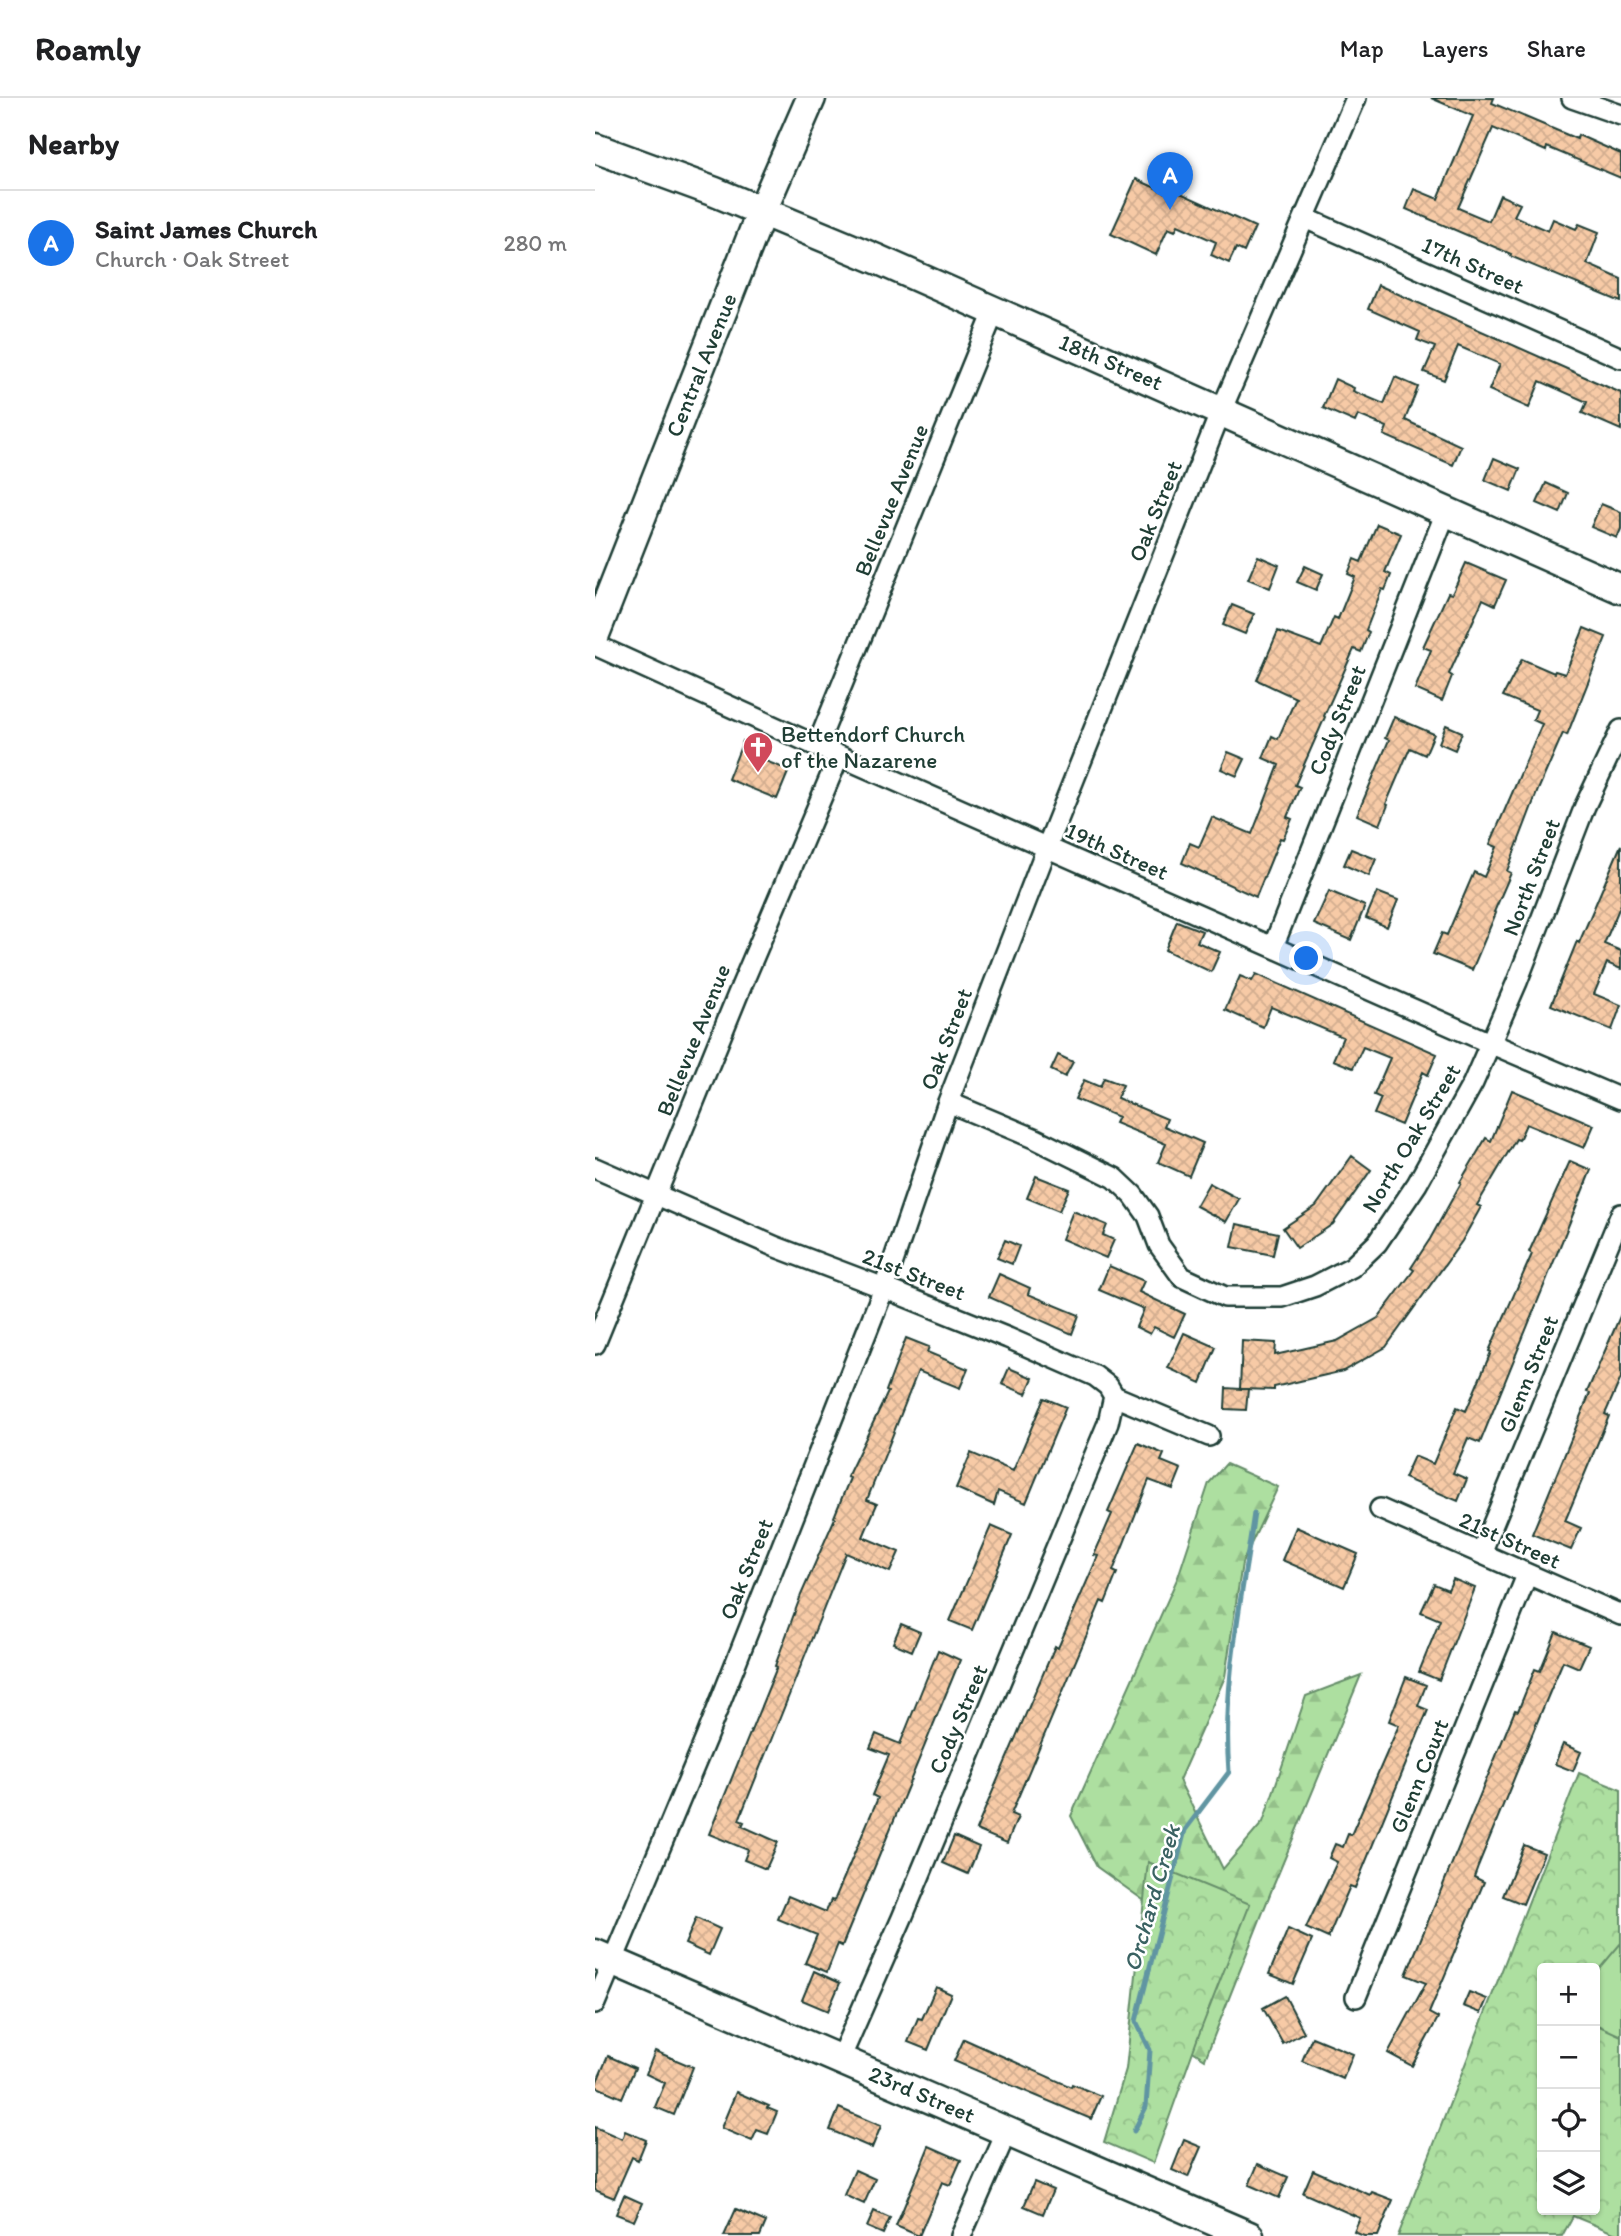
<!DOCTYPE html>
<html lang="en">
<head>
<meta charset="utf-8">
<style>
  body { margin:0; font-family:Itim,sans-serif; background:#f6f6f6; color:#202124 }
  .controls { position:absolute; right:21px; bottom:21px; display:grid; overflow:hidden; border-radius:7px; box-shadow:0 2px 5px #0004 }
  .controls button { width:63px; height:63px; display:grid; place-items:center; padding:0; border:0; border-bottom:2px solid #e0e0e0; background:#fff; color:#202124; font:35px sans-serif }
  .you { position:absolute; left:712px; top:861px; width:24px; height:24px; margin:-18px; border:5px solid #fff; border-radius:50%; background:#1a73e8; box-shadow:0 0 0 10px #1a73e833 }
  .badge { display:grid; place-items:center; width:46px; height:46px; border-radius:50%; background:#1a73e8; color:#fff; font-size:23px; font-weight:700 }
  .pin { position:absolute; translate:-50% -58px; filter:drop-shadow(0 2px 4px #0008) }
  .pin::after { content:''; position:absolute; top:37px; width:24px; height:21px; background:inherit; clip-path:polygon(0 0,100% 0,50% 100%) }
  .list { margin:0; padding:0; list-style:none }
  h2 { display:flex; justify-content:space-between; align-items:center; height:91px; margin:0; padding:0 28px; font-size:30px }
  h2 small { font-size:23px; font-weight:400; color:#757577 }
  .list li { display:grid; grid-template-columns:46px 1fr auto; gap:21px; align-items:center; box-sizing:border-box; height:105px; padding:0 28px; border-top:2px solid #e0e0e0 }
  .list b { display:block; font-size:26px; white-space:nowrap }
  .list p { margin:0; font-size:23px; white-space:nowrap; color:#757577 }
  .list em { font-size:23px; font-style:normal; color:#757577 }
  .icon { flex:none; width:38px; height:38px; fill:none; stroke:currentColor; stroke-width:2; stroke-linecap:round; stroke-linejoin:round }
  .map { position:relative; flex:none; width:1026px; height:2138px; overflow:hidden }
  header { display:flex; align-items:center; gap:42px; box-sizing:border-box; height:98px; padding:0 35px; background:#fff; border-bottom:2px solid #e0e0e0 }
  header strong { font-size:33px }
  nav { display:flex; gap:38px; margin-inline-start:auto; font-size:24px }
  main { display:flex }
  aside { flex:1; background:#fff }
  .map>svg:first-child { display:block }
  .forest { fill:url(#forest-firs); stroke:#668e6a; stroke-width:2 }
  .park { fill:url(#park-crowns); stroke:#668e6a; stroke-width:2; fill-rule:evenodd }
  .pitch { fill:#addfa0; stroke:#668e6a; stroke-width:2 }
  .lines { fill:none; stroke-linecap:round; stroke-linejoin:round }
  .stream { stroke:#6095a2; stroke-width:5 }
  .building { fill:url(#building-cross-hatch); stroke:#1f3d34; stroke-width:2 }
  .street-casing { stroke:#1f3d34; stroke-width:24 }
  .secondary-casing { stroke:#1f3d34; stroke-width:33 }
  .street { stroke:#fff; stroke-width:19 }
  .secondary { stroke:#fff; stroke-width:28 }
  .labels { text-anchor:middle; stroke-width:5; stroke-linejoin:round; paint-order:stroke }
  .street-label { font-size:23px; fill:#1f3d34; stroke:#fff }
  .poi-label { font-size:23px; fill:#1f3d34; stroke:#fff; text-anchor:start }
  .water-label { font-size:24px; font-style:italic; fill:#3a6262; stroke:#fff }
</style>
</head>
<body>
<header>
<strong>Roamly</strong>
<nav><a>Map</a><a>Layers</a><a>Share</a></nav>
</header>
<main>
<aside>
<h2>Nearby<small></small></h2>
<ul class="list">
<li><span class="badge">A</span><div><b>Saint James Church</b><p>Church · Oak Street</p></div><em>280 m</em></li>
</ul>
</aside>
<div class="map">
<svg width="1026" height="2138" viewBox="0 0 1026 2138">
  <defs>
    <pattern id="forest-firs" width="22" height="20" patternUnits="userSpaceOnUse" patternTransform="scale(1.75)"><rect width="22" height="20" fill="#addfa0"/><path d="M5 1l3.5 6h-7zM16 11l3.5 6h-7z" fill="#94c08a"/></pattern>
    <pattern id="park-crowns" width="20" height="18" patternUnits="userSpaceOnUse" patternTransform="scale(1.75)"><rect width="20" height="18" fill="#addfa0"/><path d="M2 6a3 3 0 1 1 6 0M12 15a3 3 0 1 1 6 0" fill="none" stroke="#94c08a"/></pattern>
    <pattern id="building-cross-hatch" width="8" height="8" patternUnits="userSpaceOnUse" patternTransform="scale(1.75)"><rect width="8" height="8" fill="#f7caa6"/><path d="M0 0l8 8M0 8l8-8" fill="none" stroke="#d3ae90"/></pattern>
  </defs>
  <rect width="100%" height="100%" fill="#fff"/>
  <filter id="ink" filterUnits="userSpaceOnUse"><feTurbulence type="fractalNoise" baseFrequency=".0143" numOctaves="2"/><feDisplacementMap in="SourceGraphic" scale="14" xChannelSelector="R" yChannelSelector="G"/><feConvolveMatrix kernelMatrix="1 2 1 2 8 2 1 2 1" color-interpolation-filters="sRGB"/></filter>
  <g filter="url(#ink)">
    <path class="forest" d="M631,1366L683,1389L647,1465L630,1579L584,1682L628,1771L668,1724L711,1598L766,1577L677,1791L610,1961L568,1934L558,1809L502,1769L476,1718L583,1479L614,1385Z"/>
    <path class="park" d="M984,1675L1026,1692V2138L978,2118L967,2138H803ZM947,1870H1000V2112H947Z
      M553,1764L655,1806L603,1939L558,2065L509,2044L531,1971Z"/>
    <path class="pitch" d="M1026,1845V1938L1000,1926V1876Z"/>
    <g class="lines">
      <path class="stream" d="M539,2033L551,2009L555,1952L541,1923L590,1732L634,1674C627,1588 647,1500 659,1415"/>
    </g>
    <path class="building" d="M836,0H899L897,5L982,41L983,37L1026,56V80L952,49L951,53L898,30L863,110L894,123L905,97L925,106L919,118L953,133L958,121L981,131L984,126L1004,134L992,166L1026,181V204L915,158L916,156L811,111L819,91L843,101L878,18Z
      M541,81L576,97L579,92L660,129L649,154L641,150L634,165L616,157L621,144L583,127L580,133L573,130L561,157L516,136Z
      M783,187L1026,295V332L987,315L992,304L945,283L934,310L894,292L905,266L863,248L849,282L829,274L840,249L822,242L825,234L773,211Z
      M800,279L823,289L810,322L866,348L858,367L789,337L792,329L763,317L760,324L728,310L740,281L759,290L758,293L789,306Z
      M899,360L925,371L916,393L890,382Z
      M951,385L973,395L965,415L942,405Z
      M1006,406L1026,414V431L1022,440L996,429Z
      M782,426L806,436L790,474L796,477L790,492L787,491L771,532L774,534L766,554L759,551L729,618L730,619L700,687L705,689L692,719L697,721L688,741L685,740L661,799L587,765L595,745L604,749L617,719L657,736L684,667L668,660L677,638L683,641L701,600L662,582L683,533L726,549L739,519L743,521L760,479L753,476L759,461L766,464Z
      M663,458L684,467L675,490L653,481Z
      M871,465L911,482L900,507L888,501L854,576L857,578L847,603L820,591L836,552L828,549L853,495L857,496Z
      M710,468L728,476L721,492L702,484Z
      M637,507L659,516L650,536L628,527Z
      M989,530L1011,539L972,637L968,635L943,692L912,773L916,775L899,814L901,815L877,872L838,856L847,835L852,837L879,774L889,779L902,749L895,746L947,626L938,622L942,612L908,598L927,561L959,575L960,573L970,576Z
      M799,619L839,636L830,657L815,650L791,706L793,707L785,727L762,717L794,642L790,640Z
      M851,627L867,634L860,652L844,645Z
      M148,643L169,652L165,661L194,672L182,701L133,681Z
      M633,654L650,661L642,678L626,671Z
      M1026,747V806L1009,846L1026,853V871L1012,865L999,896L1026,907L1017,932L956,907L982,843L984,845Z
      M756,751L781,761L774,778L749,767Z
      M734,793L770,808L756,842L719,826Z
      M782,794L803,802L792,829L771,820Z
      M582,823L607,833L602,844L625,854L616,874L570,852Z
      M661,876L842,956L833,977L828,974L806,1027L779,1016L786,1000L779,997L795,960L768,949L758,970L738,962L748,939L676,909L668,929L630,912L645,878L657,883Z
      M463,957L478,964L470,979L456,972Z
      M509,980L528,987L522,1000L572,1021L569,1028L608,1045L594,1078L563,1064L571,1046L520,1025L523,1019L480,1001L489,982L505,989Z
      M917,992L999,1027L989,1050L931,1026L924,1042L921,1041L882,1107L886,1109L867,1143L791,1249L748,1273L679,1289V1292L646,1291H653L651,1312L630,1311L631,1290L645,1291L647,1243L681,1245L680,1257L742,1243L783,1220L819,1172L816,1170L835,1141L866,1085L865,1084L891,1040L896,1043Z
      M757,1058L776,1072L738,1126L702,1150L688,1130L721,1108Z
      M975,1063L996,1072L885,1345L873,1340L858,1375L872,1381L863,1403L809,1380L819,1358L838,1366L862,1309L871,1313L896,1254L894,1253L937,1156L934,1154Z
      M441,1078L474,1091L464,1113L432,1100Z
      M614,1085L644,1101L631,1124L601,1108Z
      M478,1113L512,1127L508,1137L519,1142L511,1160L467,1141Z
      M642,1126L683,1135L678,1157L637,1149Z
      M410,1142L424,1148L417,1166L402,1160Z
      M514,1168L549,1183L544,1194L590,1216L579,1239L559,1229L555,1236L541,1229L549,1211L504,1192Z
      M404,1176L435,1190L433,1196L484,1217L477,1236L394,1199Z
      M1026,1216V1280L1010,1316L1014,1318L970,1423L986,1430L976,1452L937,1436L995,1295L992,1294Z
      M589,1235L621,1249L606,1285L573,1270Z
      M311,1240L334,1249L332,1254L373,1271L365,1290L323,1273L272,1402L282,1406L268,1439L304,1454L295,1474L251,1455L144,1722L149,1724L147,1728L183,1744L171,1771L149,1762L153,1752L114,1736L182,1569L180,1568L206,1497L240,1420L239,1419L255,1380L252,1379L293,1294L291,1293Z
      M414,1270L438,1280L431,1296L407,1286Z
      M449,1300L471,1309L431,1405L403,1393L399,1407L361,1390L376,1355L418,1373Z
      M543,1345L569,1356L566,1363L586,1371L578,1391L554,1382L518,1473L522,1475L510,1505L506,1503L416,1716L423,1719L412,1745L381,1732L460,1548L463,1550L503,1458L499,1457L517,1416L513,1414Z
      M396,1428L417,1437L377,1532L355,1523Z
      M701,1429L763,1456L749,1489L687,1462Z
      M858,1481L880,1490L844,1582L824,1574L845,1522L826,1514L839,1486L853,1492Z
      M306,1526L325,1534L317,1553L298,1545Z
      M961,1534L994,1548L984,1570L968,1563L943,1622L883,1768L879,1779L889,1784L834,1915L843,1920L817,1968L793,1955L831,1885L811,1877L920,1612L923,1613L940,1571L945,1573Z
      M343,1552L365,1562L247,1848L243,1846L232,1874L210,1865L222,1837L183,1821L193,1798L231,1814L236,1802L239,1803L283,1700L277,1697L294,1657L275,1650L281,1636L305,1646Z
      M811,1579L831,1587L823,1608L833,1612L760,1790L755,1788L733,1840L711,1830L742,1764L734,1760L740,1746L748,1749L753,1736L756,1737L804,1627L794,1623Z
      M968,1646L986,1654L978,1673L960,1666Z
      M359,1738L384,1749L373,1776L348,1765Z
      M929,1747L949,1755L928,1806L908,1798Z
      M101,1820L125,1831L114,1857L90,1846Z
      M693,1831L717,1842L698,1886L674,1876Z
      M219,1873L245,1885L233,1913L207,1902Z
      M341,1889L356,1896L333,1952L313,1944L323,1920L327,1921Z
      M874,1894L892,1901L886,1915L868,1908Z
      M690,1898L709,1934L688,1946L668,1910Z
      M717,1939L758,1956L748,1981L707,1963Z
      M369,1941L476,1989L477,1986L506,1998L496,2021L359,1963Z
      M60,1953L98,1969L79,2017L60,2009L70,1985L51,1976Z
      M13,1958L40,1970L27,2000L0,1988Z
      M141,1994L174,2008L172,2010L182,2014L173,2036L162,2032L157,2043L126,2030Z
      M244,2010L286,2028L277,2050L235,2032Z
      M0,2029L27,2041L30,2033L51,2042L43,2062L37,2059L19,2100L0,2092Z
      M589,2042L606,2049L593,2079L577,2072Z
      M334,2048L366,2062L355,2087L347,2084L324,2138L301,2128Z
      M663,2066L693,2079L684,2100L654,2087Z
      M260,2072L280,2081L269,2106L249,2097Z
      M718,2072L775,2097L777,2094L798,2102L783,2138H769L759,2134L765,2120L708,2095Z
      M439,2084L458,2092L448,2116L429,2108Z
      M29,2097L47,2105L39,2123L21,2116Z
      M141,2111L171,2124L165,2138H129Z
      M279,2113L295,2120L288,2136L272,2129Z"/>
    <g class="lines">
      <g class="street-casing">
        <path id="street" d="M977,0L1026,17
          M710,120L1026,260
          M0,547L222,648L897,946L1026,1001
          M222,648L399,214
          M678,849L851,414
          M353,1004L441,1041L520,1080L538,1097L553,1118L564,1147L587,1179L630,1199H687L720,1188L757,1169L782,1145L822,1086L878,985L922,884L990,708L1026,632
          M0,1070L181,1149L289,1190L413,1240L500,1278L513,1288L519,1298L614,1338
          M0,1246L143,896L244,658
          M785,1411L1026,1517
          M886,1455L1026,1116
          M761,1899L932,1477
          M0,1905L111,1640L289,1190L353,1004L452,749L626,313L761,0
          M245,1961L307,1820L513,1325L519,1298
          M366,2138L412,2033"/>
      </g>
      <g class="secondary-casing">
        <path id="secondary" d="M0,50L120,94L284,162L1026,491
          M0,536L166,115L216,0
          M0,1856L654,2138"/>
      </g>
      <use href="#street" class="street"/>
      <use href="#secondary" class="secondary"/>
    </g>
  </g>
  <defs>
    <g id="church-pin" transform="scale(1.575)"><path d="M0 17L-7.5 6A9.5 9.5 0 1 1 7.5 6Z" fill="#d1495b" stroke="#fff"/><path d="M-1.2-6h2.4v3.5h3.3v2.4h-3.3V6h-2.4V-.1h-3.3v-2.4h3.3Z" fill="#fff"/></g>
  </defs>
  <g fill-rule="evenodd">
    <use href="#church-pin" x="163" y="649"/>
  </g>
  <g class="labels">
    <g class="street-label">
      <text transform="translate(878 167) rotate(24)" y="8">17th Street</text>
      <text transform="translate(516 264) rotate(23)" y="8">18th Street</text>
      <text transform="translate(106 267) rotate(-68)" y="8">Central Avenue</text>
      <text transform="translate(296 402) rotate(-68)" y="8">Bellevue Avenue</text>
      <text transform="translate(560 413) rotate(-68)" y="8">Oak Street</text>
      <text transform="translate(742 622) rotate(-68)" y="8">Cody Street</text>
      <text transform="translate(522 753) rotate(24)" y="8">19th Street</text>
      <text transform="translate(936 779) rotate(-69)" y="8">North Street</text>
      <text transform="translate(351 941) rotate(-69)" y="8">Oak Street</text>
      <text transform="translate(98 942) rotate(-68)" y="8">Bellevue Avenue</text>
      <text transform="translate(816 1040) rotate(-59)" y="8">North Oak Street</text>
      <text transform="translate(319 1176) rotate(21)" y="8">21st Street</text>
      <text transform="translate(933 1276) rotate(-68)" y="8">Glenn Street</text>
      <text transform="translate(915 1442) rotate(24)" y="8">21st Street</text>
      <text transform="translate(151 1471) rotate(-68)" y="8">Oak Street</text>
      <text transform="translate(363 1621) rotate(-67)" y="8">Cody Street</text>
      <text transform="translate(824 1678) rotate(-68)" y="8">Glenn Court</text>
      <text transform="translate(327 1996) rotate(23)" y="8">23rd Street</text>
    </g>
    <g class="poi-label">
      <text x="186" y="644">Bettendorf Church<tspan x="186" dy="26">of the Nazarene</tspan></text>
    </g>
    <g class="water-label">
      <text transform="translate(557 1800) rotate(-74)" y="8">Orchard Creek</text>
    </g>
  </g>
</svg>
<div class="controls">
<button>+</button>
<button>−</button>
<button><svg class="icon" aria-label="locate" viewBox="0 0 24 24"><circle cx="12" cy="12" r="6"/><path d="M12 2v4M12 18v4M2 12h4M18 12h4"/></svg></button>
<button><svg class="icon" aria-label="layers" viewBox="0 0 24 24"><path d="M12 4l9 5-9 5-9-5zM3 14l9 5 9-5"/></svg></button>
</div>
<div class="you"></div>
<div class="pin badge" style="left:575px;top:112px">A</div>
</div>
</main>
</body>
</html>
